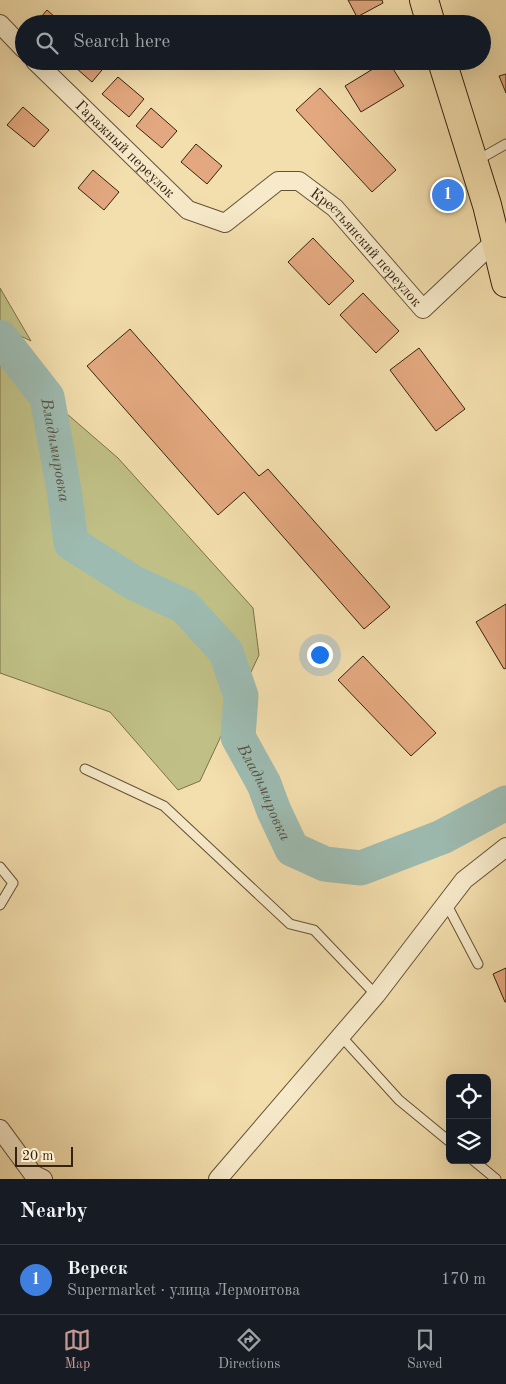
<!DOCTYPE html>
<html lang="en">
<head>
<meta charset="utf-8">
<style>
  body { margin:0; font-family:"Old Standard TT",serif; background:#20242c; color:#f1f3f6 }
  .controls { position:absolute; right:15px; bottom:15px; display:grid; overflow:hidden; border-radius:8px; box-shadow:0 5px 20px #0002 }
  .controls button { width:45px; height:45px; display:grid; place-items:center; padding:0; border:0; border-bottom:1px solid #363941; background:#171b24; color:#f1f3f6; font:25px sans-serif }
  .scale { position:absolute; left:15px; bottom:12px; width:58px; box-sizing:border-box; padding-left:5px; border:2px solid #36230f; border-top:0; font-size:14px; line-height:18px; white-space:nowrap; color:#36230f; -webkit-text-stroke:4px #f7eaca; paint-order:stroke }
  .you { position:absolute; left:319px; top:654px; width:18px; height:18px; margin:-12px; border:4px solid #fff; border-radius:50%; background:#1a73e8; box-shadow:0 0 0 8px #1a73e833 }
  .badge { display:grid; place-items:center; width:32px; height:32px; border-radius:50%; background:#c59692; color:#fff; font-size:16px; font-weight:700 }
  .pin { position:absolute; translate:-50% -50%; border:2px solid #fff; box-shadow:0 1px 5px #0006 }
  .list { margin:0; padding:0; list-style:none }
  h2 { display:flex; justify-content:space-between; align-items:center; height:65px; margin:0; padding:0 20px; font-size:21px }
  h2 small { font-size:16px; font-weight:400; color:#9ea1a6 }
  .list li { display:grid; grid-template-columns:32px 1fr auto; gap:15px; align-items:center; box-sizing:border-box; height:70px; padding:0 20px; border-top:1px solid #363941 }
  .list b { display:block; font-size:19px; white-space:nowrap }
  .list p { margin:0; font-size:16px; white-space:nowrap; color:#9ea1a6 }
  .list em { font-size:16px; font-style:normal; color:#9ea1a6 }
  .icon { flex:none; width:28px; height:28px; fill:none; stroke:currentColor; stroke-width:2; stroke-linecap:round; stroke-linejoin:round }
  .map { position:relative; flex:none; width:506px; height:1179px; overflow:hidden }
  .search { position:absolute; background:#171b24; box-shadow:0 5px 20px #0002; left:15px; right:15px; top:15px; height:55px; display:flex; align-items:center; gap:12px; box-sizing:border-box; padding:0 18px; border-radius:28px; color:#9ea1a6; font-size:19px }
  .sheet { height:135px; background:#171b24 }
  nav { display:flex; justify-content:space-around; align-items:center; box-sizing:border-box; height:70px; border-top:1px solid #363941; background:#171b24; font-size:14px; color:#9ea1a6 }
  nav a { display:grid; justify-items:center; gap:2px }
  nav .on { color:#c59692 }
  .map>svg:first-child { display:block }
  .green { fill:#c0c086; stroke:#7b724a }
  .lines { fill:none; stroke-linecap:round; stroke-linejoin:round }
  .river { stroke:#9dbbb1; stroke-width:35 }
  .building { fill:#e3a87f; stroke:#36230f }
  .lane-casing { stroke:#655236; stroke-width:11 }
  .street-casing { stroke:#655236; stroke-width:20 }
  .highway-casing { stroke:#36230f; stroke-width:30 }
  .lane { stroke:#f7eaca; stroke-width:9 }
  .street { stroke:#f7eaca; stroke-width:18 }
  .highway { stroke:#f3dead; stroke-width:28 }
  .labels { text-anchor:middle; stroke-width:4; stroke-linejoin:round; paint-order:stroke }
  .street-label { font-size:15px; fill:#36230f; stroke:#f7eaca }
  .water-label { font-size:16px; font-style:italic; fill:#555140; stroke:#f7eaca }
</style>
</head>
<body>
<div class="map">
<svg width="506" height="1179" viewBox="0 0 506 1179">
  <rect width="100%" height="100%" fill="#f3dead"/>
  <filter id="stains"><feTurbulence type="fractalNoise" baseFrequency=".004" numOctaves="4"/><feColorMatrix values="0 0 0 0 .2 0 0 0 0 .09 0 0 0 0 .02 0 0 0 .5 -.17"/></filter>
  <radialGradient id="worn" r=".72"><stop offset=".6" stop-color="#630" stop-opacity="0"/><stop offset="1" stop-color="#630" stop-opacity=".3"/></radialGradient>
  <path class="green" d="M0,288L31,341L6,329L0,324Z
    M0,356L118,458L253,608L259,655L200,781L178,790L110,712L0,673Z"/>
  <g class="lines">
    <path class="river" id="s1" d="M0,337L47,397L64,490L71,543L134,583L184,606L226,652L241,696L238,737L264,784L274,811L292,849L325,864L361,868L442,837L506,803"/>
  </g>
  <path class="building" d="M348,0H382L383,3L357,17Z
    M47,10L63,24H35Z
    M68,61H104L107,64L92,82Z
    M386,61H388L404,86L361,112L345,86Z
    M506,74V93L499,76Z
    M118,77L144,99L129,117L102,94Z
    M320,88L396,170L372,192L296,110Z
    M23,107L49,130L34,147L7,125Z
    M151,108L177,131L162,148L136,126Z
    M196,144L222,166L207,184L181,162Z
    M93,170L119,192L104,210L78,188Z
    M313,238L354,281L329,305L288,262Z
    M363,293L399,331L376,353L340,315Z
    M130,329L259,476L268,469L390,607L364,629L244,492L218,515L87,366Z
    M419,348L465,409L436,431L390,370Z
    M506,604V668L504,669L476,622Z
    M363,656L436,733L411,756L338,680Z
    M506,968V1002H505L493,974Z"/>
  <g class="lines">
    <g class="lane-casing">
      <path id="lane" d="M476,161L506,144
        M85,769L164,806L290,924L314,930L376,995
        M0,867L13,883L0,905
        M446,903L478,964
        M340,1035L399,1100L450,1142
        M473,1160L496,1179"/>
    </g>
    <g class="street-casing">
      <g id="street">
        <path d="M0,24L24,49"/>
        <path id="s2" d="M35,61L188,210L225,223L278,181H299L335,208L423,309L495,241"/>
        <path d="M0,1129L33,1174L43,1179"/>
        <path d="M218,1179L376,995L464,880L506,847"/>
      </g>
    </g>
    <g class="highway-casing">
      <path id="highway" d="M424,0L431,24
        M442,61L487,205L506,283"/>
    </g>
    <use href="#lane" class="lane"/>
    <use href="#street" class="street"/>
    <use href="#highway" class="highway"/>
  </g>
  <g class="labels">
    <g class="street-label">
      <text dy="5" stroke="none"><textPath href="#s2" startOffset="126">Гаражный переулок</textPath></text>
      <text dy="5" stroke="none"><textPath href="#s2" startOffset="436">Крестьянский переулок</textPath></text>
    </g>
    <g class="water-label">
      <text dy="6" stroke="none"><textPath href="#s1" startOffset="130">Владимировка</textPath></text>
      <text dy="6" stroke="none"><textPath href="#s1" startOffset="565">Владимировка</textPath></text>
    </g>
  </g>
  <rect width="100%" height="100%" filter="url(#stains)"/>
  <rect width="100%" height="100%" fill="url(#worn)"/>
</svg>
<div class="controls">
<button><svg class="icon" aria-label="locate" viewBox="0 0 24 24"><circle cx="12" cy="12" r="6"/><path d="M12 2v4M12 18v4M2 12h4M18 12h4"/></svg></button>
<button><svg class="icon" aria-label="layers" viewBox="0 0 24 24"><path d="M12 4l9 5-9 5-9-5zM3 14l9 5 9-5"/></svg></button>
</div>
<div class="scale">20 m</div>
<div class="you"></div>
<div class="pin badge" style="left:448px;top:195px;background:#3f7fe0">1</div>
<div class="search"><svg class="icon" aria-label="search" viewBox="0 0 24 24"><circle cx="10" cy="10" r="6"/><path d="M15 15l6 6"/></svg>Search here</div>
</div>
<section class="sheet">
<h2>Nearby<small></small></h2>
<ul class="list">
<li><span class="badge" style="background:#3f7fe0">1</span><div><b>Вереск</b><p>Supermarket · улица Лермонтова</p></div><em>170 m</em></li>
</ul>
</section>
<nav>
<a class="on"><svg class="icon" aria-label="map" viewBox="0 0 24 24"><path d="M3 6l6-2 6 2 6-2v14l-6 2-6-2-6 2zM9 4v14M15 6v14"/></svg>Map</a>
<a><svg class="icon" aria-label="directions" viewBox="0 0 24 24"><path d="M12 3l9 9-9 9-9-9zM9 14v-3h6M13 9l2 2-2 2"/></svg>Directions</a>
<a><svg class="icon" aria-label="saved" viewBox="0 0 24 24"><path d="M7 4h10v16l-5-4-5 4z"/></svg>Saved</a>
</nav>
</body>
</html>
